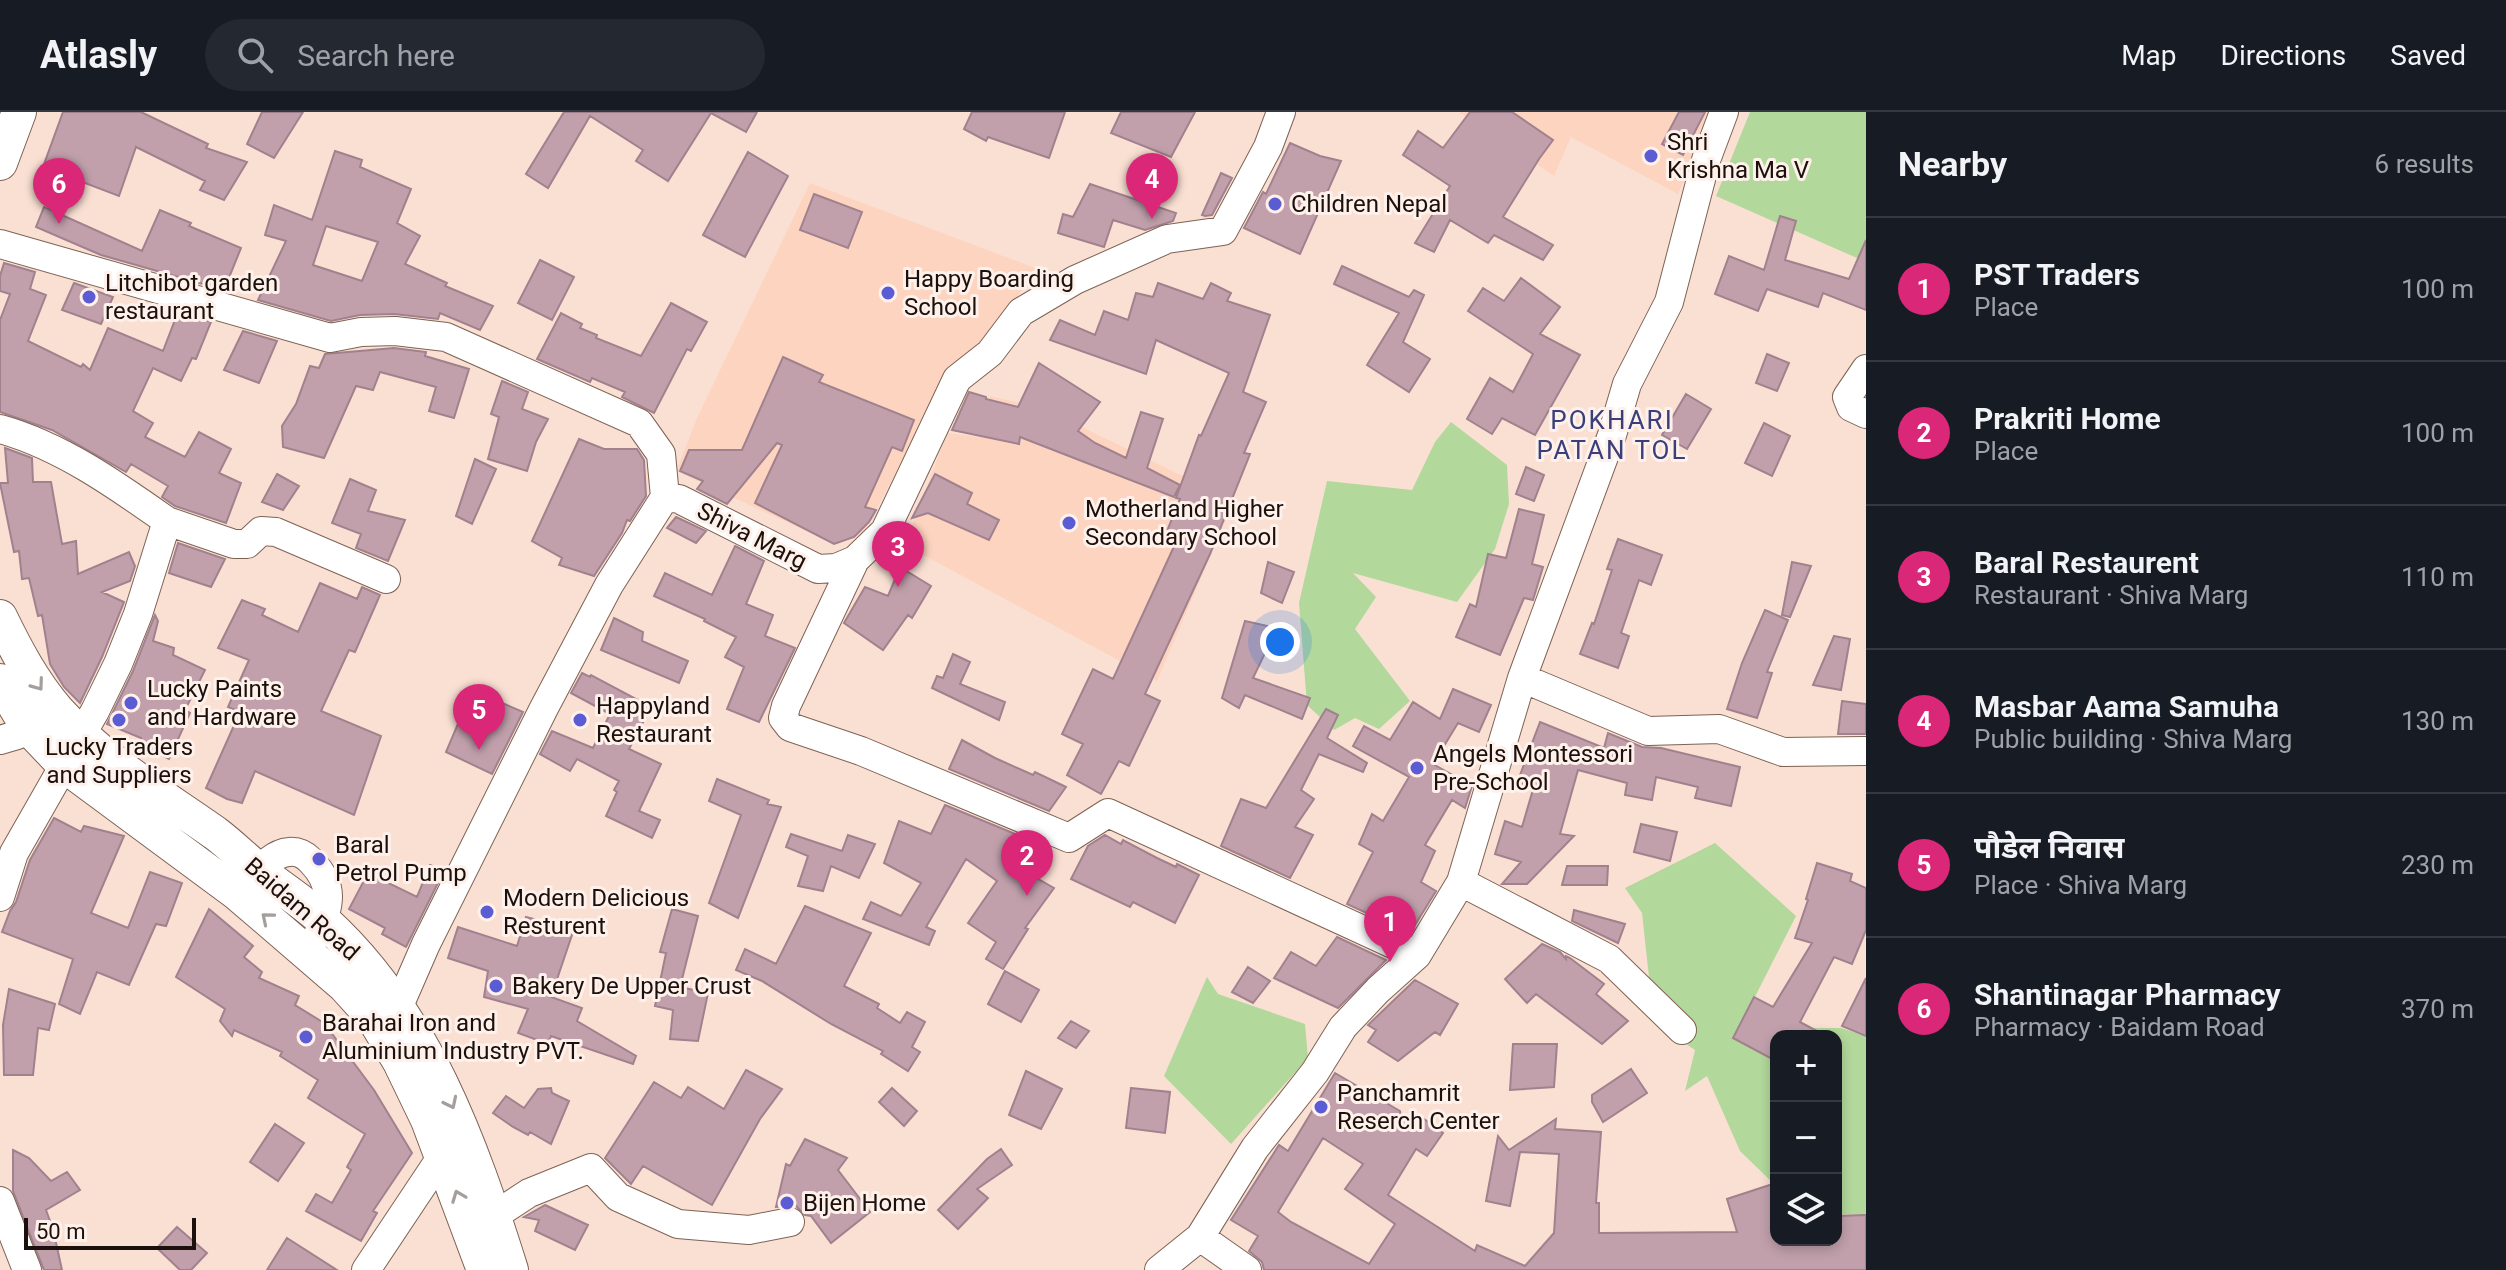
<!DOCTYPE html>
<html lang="en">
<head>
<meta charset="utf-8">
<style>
  body { margin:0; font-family:Roboto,"Noto Sans Devanagari",sans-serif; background:#242831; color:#f1f3f6 }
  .controls { position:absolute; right:24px; bottom:24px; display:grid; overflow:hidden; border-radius:16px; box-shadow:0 4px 12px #0003 }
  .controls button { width:72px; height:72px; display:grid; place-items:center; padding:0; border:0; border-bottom:2px solid #363941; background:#171b24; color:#f1f3f6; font:40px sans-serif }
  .scale { position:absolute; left:24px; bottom:20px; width:172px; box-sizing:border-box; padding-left:8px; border:4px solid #1b100b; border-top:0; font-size:22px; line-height:28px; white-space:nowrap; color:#1b100b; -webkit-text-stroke:6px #fef0ea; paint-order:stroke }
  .you { position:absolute; left:1280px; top:530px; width:28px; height:28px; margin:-20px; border:6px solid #fff; border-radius:50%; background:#1a73e8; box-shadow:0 0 0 12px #1a73e833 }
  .badge { display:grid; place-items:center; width:52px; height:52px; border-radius:50%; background:#db2777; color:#fff; font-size:26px; font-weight:700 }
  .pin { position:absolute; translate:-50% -66px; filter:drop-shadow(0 2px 4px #0008) }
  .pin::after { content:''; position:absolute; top:42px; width:28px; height:24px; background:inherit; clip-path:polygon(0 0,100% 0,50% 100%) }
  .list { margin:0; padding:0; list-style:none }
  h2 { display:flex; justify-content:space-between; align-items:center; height:104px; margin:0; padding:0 32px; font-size:34px }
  h2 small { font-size:26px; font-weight:400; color:#9ea1a6 }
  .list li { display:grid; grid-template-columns:52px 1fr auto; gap:24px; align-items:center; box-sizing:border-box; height:144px; padding:0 32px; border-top:2px solid #363941 }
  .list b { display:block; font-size:30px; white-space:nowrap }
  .list p { margin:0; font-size:26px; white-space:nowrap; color:#9ea1a6 }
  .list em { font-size:26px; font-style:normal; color:#9ea1a6 }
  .icon { flex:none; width:44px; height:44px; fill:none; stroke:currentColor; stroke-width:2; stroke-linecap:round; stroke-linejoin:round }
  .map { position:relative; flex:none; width:1866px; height:1158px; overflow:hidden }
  header { display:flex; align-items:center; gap:48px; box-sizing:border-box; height:112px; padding:0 40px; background:#171b24; border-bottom:2px solid #363941 }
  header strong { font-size:38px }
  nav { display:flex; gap:44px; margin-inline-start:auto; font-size:28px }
  .search { width:560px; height:72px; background:#242831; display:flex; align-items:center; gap:20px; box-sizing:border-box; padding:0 28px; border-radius:44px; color:#9ea1a6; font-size:30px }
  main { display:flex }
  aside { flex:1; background:#171b24 }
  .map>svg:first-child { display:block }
  .built { fill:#fdd4c0 }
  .green { fill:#b2d89b }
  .building { fill:#c1a0ac; stroke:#a1818d; stroke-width:2; fill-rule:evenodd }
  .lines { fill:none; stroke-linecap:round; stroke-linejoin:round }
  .minor-casing { stroke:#7e6254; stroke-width:30 }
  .major-casing { stroke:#7e6254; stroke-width:36 }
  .minor { stroke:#fff; stroke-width:28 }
  .major { stroke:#fff; stroke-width:34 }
  .oneway { stroke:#a49f9d }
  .poi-dot { fill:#5b5cd4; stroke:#fef0ea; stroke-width:3 }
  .labels { text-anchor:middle; stroke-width:6; stroke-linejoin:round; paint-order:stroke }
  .poi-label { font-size:24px; fill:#1b100b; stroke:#fef0ea; text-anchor:start }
  .street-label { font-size:24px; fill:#1b100b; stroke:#fef0ea }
  .neighbourhood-label { font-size:26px; letter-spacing:2px; fill:#3a3e7a; stroke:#fef0ea }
</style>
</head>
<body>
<header>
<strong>Atlasly</strong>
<div class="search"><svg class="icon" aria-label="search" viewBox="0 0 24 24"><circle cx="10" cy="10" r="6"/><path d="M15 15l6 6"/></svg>Search here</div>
<nav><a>Map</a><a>Directions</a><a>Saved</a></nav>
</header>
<main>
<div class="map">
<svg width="1866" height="1158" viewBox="0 0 1866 1158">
  <rect width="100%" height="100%" fill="#fae0d3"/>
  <path class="built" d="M1459,0H1715L1678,82L1571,25L1554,64Z
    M810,71L1035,156L1004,207L928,300L863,422L834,432L676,359L697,306Z
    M990,284L1045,297L1234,389L1157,569L905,433L947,321L980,325Z"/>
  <path class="green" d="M1750,0H1866V150L1716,84Z
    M1451,310L1507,353L1509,392L1495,437L1457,490L1353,461L1376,485L1355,517L1410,589L1379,617L1355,606L1334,618L1307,593L1299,491L1327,369L1412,378L1435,330Z
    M1715,731L1796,804L1734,926L1776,949V1074L1740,1039L1707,964L1685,979L1695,938L1654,911L1642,801L1625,776Z
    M1207,865L1218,882L1305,912L1308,946L1231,1032L1164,964Z
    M1811,916H1841L1866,924V1103L1836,1102V924H1808Z"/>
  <path class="building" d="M63,0H141L208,32L206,36L247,50L224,88L200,78L205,69L136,35L119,84L43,55Z
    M262,0H303L274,46L247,32Z
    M564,0H757L746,20L711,1L668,69L636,49L643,38L590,4L548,76L526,62Z
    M972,0H1065L1049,46L988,25L986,29L964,17Z
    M1121,0H1195L1171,45L1111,21Z
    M1470,0H1512L1553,28L1539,47L1503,105L1553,133L1543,148L1494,123L1488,131L1450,108L1434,140L1415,131L1450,74L1403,43L1418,19L1443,36Z
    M1679,0H1705L1683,43L1662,32Z
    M1290,31L1320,44L1341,49L1300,142L1244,116L1263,80L1266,82Z
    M335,39L362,48L360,55L411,77L397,111L420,124L405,152L447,171L445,174L493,194L480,218L440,201L438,207L394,202L360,203L331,209L258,188L286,129L265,123L274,93L312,108ZM326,114L378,130L362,169L313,153Z
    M748,40L788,64L745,145L703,123Z
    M1221,61L1232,66L1212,103L1205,104L1202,103Z
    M1090,72L1176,101L1173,109L1145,118L1113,108L1104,135L1058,121L1063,102L1073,105Z
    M814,82L862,100L848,136L800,118Z
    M44,95L142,139L160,98L191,111L189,114L241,136L224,178L101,143L36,115Z
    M1780,104L1796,109L1785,148L1849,167L1866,128V198L1823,181L1818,195L1767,177L1758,199L1715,182L1729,144L1764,158Z
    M540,148L574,165L552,208L518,191Z
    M4,151L35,160L30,177L46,183L28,229L81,255L83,252L90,258L108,216L163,239L178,200L211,210L196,247L192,246L181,269L153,256L133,299L153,311L145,325L185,345L199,320L231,337L219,361L241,371L226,411L175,394L162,385L168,374L131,352L126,360L52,318L0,300V208L10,182L0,179V164Z
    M1342,154L1409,185L1414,178L1424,183L1403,230L1430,247L1409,280L1367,253L1399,201L1334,172Z
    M1521,166L1560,195L1540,222L1580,243L1535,323L1502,306L1492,322L1467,307L1490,266L1513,280L1533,242L1468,199L1483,176L1504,189Z
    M74,171L113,185L101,212L62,198Z
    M1158,171L1203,187L1211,171L1231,181L1227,189L1270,203L1243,280L1266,290L1244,341L1250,342L1210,442L1145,582L1160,589L1129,654L1119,649L1101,682L1067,663L1083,632L1062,622L1093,557L1113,567L1177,428L1165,424L1180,387L1176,386L1199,323L1201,324L1229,261L1156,228L1146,262L1050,228L1060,208L1095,223L1104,199L1128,208L1136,181L1153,185Z
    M671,191L707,210L691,239L687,237L654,301L622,285L625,280L592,266L590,270L537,247L561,201L582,212L580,216L597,223L596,226L641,244Z
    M243,219L277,229L259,271L224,258Z
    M394,236L426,240L425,244L469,257L454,306L429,299L436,275L380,260L373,278L356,274L324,346L283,335L282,314L296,292L310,254L319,256L325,242Z
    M1767,242L1789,251L1777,279L1756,271Z
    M783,245L823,263L819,270L914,308L902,339L892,335L865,395L876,398L869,410L854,425L834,432L755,391L782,333L777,331L727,392L697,377L703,369L680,359L689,338H742Z
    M1039,251L1100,290L1078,319L1095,331L1126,346L1141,300L1163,307L1147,356L1180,373L1174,385L1020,325L1019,332L952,318L969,280L986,285V287L1018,295Z
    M502,269L528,280L522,297L548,307L536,330L527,359L488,347L499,305L491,302Z
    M1686,282L1711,297L1687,337L1662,323Z
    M1764,311L1790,324L1772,364L1745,351Z
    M579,327L604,337H637L644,348L646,384L630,409L627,408L622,421L594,464L559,453L562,446L532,429Z
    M5,336L32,346L33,370H51L62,432L76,429L78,462L129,440L135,454L130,469L102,480L124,490L102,545L80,591L64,575L50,552L42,503L38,504L29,466L22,467L19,439L14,440L0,371H8Z
    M475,347L496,357L472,412L456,404Z
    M1526,355L1544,363L1534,389L1516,382Z
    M277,362L299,374L283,398L262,390Z
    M935,362L972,381L967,392L999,408L989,428L928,401L912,406Z
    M350,367L376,378L368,399L405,408L388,449L356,436L361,422L332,411Z
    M1519,397L1544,403L1532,452L1543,455L1533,488L1524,486L1500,543L1456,525L1470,492L1476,495L1488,442L1506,446Z
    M676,405L706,419L696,431L667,416Z
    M1618,427L1662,443L1651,473L1639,468L1621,521L1629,524L1618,556L1580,542L1592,511L1594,512L1612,458L1607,457Z
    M178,431L225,447L211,475L169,461Z
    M735,434L764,449L746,492L773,503L765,524L795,536L759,610L727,597L744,555L725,545L736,525L704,509L705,507L654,484L665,461L712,483Z
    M1268,450L1294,460L1282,491L1261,481Z
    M1792,450L1811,454L1790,505L1782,503Z
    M900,455L931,474L912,506L908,503L883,538L844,511L865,475L888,484Z
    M320,471L357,487L362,475L380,483L355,540L349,538L321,599L381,624L354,703L255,659L242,691L227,687L206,676L240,600L228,595L249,548L218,536L242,488L265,497L262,503L298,520Z
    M1765,498L1788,508L1767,560L1772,561L1757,606L1727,597L1742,551Z
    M155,503L158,509L153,529L174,536L173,543L205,558L185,598L190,601L169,647L138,632L141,626L107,612L133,559Z
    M614,506L643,520L642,529L688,549L679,571L601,538Z
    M1245,509L1277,516L1253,566L1310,586L1302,607L1245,583L1239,596L1222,586Z
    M1834,524L1850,527L1841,578L1813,573Z
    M953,542L970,550L960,572L1005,590L999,608L932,576L937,564L943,566Z
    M582,561L590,565L591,563L651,595L629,637L661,652L639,699L660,708L652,726L606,704L617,680L614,678L619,669L577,647L570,659L540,642L552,619L593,636L610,602L571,581Z
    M1453,577L1491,593L1479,620L1458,611L1433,652L1472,674L1465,696L1452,688L1425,733L1435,739L1421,770L1436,779L1410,821L1347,792L1373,740L1359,732L1372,702L1383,709L1409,665L1353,634L1364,614L1390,628L1413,590L1440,607Z
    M479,581L523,600L492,662L446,640L460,607Z
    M1842,589L1866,592V622H1838Z
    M1326,597L1338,603L1327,626L1367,651L1363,660L1319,642L1301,678L1314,687L1295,715L1313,723L1290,766L1221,734L1241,687L1266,696Z
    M1540,610L1604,636L1608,621L1642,635L1661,636L1740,655L1731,694L1695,686L1698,675L1656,665L1652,688L1625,683L1627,671L1578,658L1560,722L1574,724L1527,772H1502L1521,750L1495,742L1505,709L1522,715L1534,674L1517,671Z
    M962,628L995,646L1033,663L1035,660L1066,675L1049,699L949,657Z
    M717,667L769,688L767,692L781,695L738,806L709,791L741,703L709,689Z
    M945,693L1037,731L1019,756L1054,776L1025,816L1028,817L1003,857L986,847L996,830L968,811L997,769L966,747L926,815L935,819L929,833L863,807L871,790L901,804L921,771L884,751L899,709L931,722Z
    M54,706L81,720L84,714L124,724L91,801L128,816L150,760L182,771L166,814L156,812L129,873L97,860L80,902L59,892L73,847L2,820L10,799L16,790L30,748Z
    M1641,712L1677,720L1670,749L1634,740Z
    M791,722L842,739L848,723L875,732L859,766L831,754L823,779L798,774L808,744L786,735Z
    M1105,723L1121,732L1123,728L1157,746L1176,755L1177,752L1199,763L1175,811L1133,790L1130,795L1071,767L1088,734Z
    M1817,751L1852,762L1850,769L1866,776V818L1852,852L1834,845L1800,910L1826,924H1776V949L1733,926L1754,885L1773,895L1812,831L1795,826L1808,788L1806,787Z
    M430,753L444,759L406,835L382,822L385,816L349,797L368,761L417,785Z
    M1567,754H1608L1607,773H1562Z
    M805,794L871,821L844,874L879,892L877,896L900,911L907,900L925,910L912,935L920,940L908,959L881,942L883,939L831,912L762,869L736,858L745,837L776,852Z
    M209,797L253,834L244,845L262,860L259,866L299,884L295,893L324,911L374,978L412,1041L373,1099L377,1101L361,1129L306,1099L316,1082L332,1091L351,1058L347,1055L365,1022L308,986L318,968L280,944L282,940L234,918L232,924L220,909L225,897L176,865Z
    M672,797L698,804L680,875L708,881L698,929L670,927L673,898L655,894L666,841L660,840Z
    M1574,798L1625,812L1618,831L1572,809Z
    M526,805L549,811L572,823L551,885L582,896L577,909L636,944L633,952L551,924L548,932L518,921L528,897L484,885L488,859L448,846L458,815L517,834Z
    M1337,825L1386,848L1338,896L1274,866L1291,840L1316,854Z
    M1542,832L1560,840L1566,847V844L1570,846L1604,872L1596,882L1628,909L1602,932L1536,882L1527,891L1505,867Z
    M1248,855L1270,869L1253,891L1232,880Z
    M1005,859L1039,878L1021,910L988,892Z
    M1866,866V924L1842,914Z
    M1415,868L1458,892L1440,923L1435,920L1398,949L1368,930L1376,918L1368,913Z
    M9,877L55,892L49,918L38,916L33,963H4L3,913Z
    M1071,909L1089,919L1076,936L1058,926Z
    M1513,932H1557L1554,975L1510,978Z
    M1631,957L1647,981L1603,1010L1592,990V983Z
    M746,958L782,977L760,1007L712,1093L643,1054L631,1072L605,1046L654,970L681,986L688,975L724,997Z
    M1026,959L1062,977L1041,1017L1009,1003Z
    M1335,961L1400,999L1401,1006L1424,1007L1443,1021L1427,1044L1416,1037L1388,1083L1475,1139L1477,1133L1525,1154L1554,1121L1559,1042L1520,1040L1510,1094L1486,1089L1498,1024L1509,1038L1556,1007L1555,1017L1601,1020L1596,1091H1599V1121L1737,1120L1727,1087L1776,1071V1128H1836V1104L1866,1103V1158H1264L1262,1150L1249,1139L1258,1124L1231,1108L1279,1033L1288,1039ZM1323,1026L1363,1052L1345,1077L1395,1112L1369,1152L1291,1110L1278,1100Z
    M551,976L552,981L569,989L551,1032L530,1020L528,1023L513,1015L493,1001L506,984L524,996L538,977Z
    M892,976L917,999L904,1014L879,990Z
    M1131,976L1170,980L1165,1021L1126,1016Z
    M275,1012L304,1031L278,1069L250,1050Z
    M805,1027L847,1046L838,1058L870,1100L831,1131L811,1104L805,1103L796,1094L776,1095L786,1052L790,1054Z
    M1001,1037L1012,1053L977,1077L988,1086L958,1117L938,1098L987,1047Z
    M13,1038L29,1046L51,1069L67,1060L80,1078L46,1098L53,1117L62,1158H44L13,1079Z
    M545,1093L588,1113L575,1138L535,1119L539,1108L524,1105Z
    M177,1115L207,1141L191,1158H180L157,1136Z
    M287,1126L337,1158H267Z"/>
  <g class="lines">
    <g class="minor-casing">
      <path id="minor" d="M0,132L330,226L361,220L395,219L446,225L639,311L661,342L665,385
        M1866,257L1847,285L1851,295L1866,302
        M0,317C61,334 116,373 167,409L138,502L118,552L95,599L14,741L0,785
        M665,385L679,387L818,457L836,456L855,448L885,419L957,267L990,241L1021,200L1075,168L1167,127L1223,119L1268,35L1281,0
        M167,409L234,432H247L261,419L276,420L386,467
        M855,448L786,594L783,606L790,615L861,639L1069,726L1108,701L1417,843
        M1522,566L1648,619L1719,617L1783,640L1866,639
        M0,628L17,623L27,614
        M1461,770L1609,847L1682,918
        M245,772C256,761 272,741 289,740C299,739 305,743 311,749C336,775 329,793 318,823
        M399,894L426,832L544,596L609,473L665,385
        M0,1089L27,1158
        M494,1104L529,1081L591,1056L618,1085L678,1112L749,1118L790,1110
        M1200,1125L1247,1158
        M366,1158L438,1050L441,1041
        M1159,1158L1200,1125L1255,1036L1315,960L1343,915L1378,878L1417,843L1461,770L1522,566L1612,323L1627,272L1669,190L1706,48L1724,0"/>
    </g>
    <g class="major-casing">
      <path id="major" d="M0,51L19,0
        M0,505C16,538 33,570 57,598C102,648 161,683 215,721C231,733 246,748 261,760C282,777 305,791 324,809C425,901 471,1031 511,1158
        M0,569L27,614L64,653L237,781L344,873L373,905L400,950L428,1008L484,1158"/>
    </g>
    <use href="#minor" class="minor"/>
    <use href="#major" class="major"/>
  </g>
  <defs><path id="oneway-chevron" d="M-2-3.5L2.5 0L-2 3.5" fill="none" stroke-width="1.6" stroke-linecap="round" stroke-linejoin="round" transform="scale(2)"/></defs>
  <g class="oneway">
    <use href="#oneway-chevron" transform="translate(38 573) rotate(54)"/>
    <use href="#oneway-chevron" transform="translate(267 806) rotate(-140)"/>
    <use href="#oneway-chevron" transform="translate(451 991) rotate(64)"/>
    <use href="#oneway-chevron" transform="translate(458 1084) rotate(-111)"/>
  </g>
  <g class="poi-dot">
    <circle cx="1651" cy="44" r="8"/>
    <circle cx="1275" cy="92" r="8"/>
    <circle cx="888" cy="181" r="8"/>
    <circle cx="89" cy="185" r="8"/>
    <circle cx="1069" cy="411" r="8"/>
    <circle cx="131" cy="591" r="8"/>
    <circle cx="119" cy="608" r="8"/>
    <circle cx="580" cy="608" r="8"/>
    <circle cx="1417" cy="656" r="8"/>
    <circle cx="319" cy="747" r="8"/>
    <circle cx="487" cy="800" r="8"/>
    <circle cx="496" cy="874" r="8"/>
    <circle cx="306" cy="925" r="8"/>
    <circle cx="1321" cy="995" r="8"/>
    <circle cx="787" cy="1091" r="8"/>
  </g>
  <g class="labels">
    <g class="poi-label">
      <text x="1667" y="38">Shri<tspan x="1667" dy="28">Krishna Ma V</tspan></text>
      <text x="1291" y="100">Children Nepal</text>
      <text x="904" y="175">Happy Boarding<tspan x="904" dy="28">School</tspan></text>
      <text x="105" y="179">Litchibot garden<tspan x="105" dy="28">restaurant</tspan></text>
      <text x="1085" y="405">Motherland Higher<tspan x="1085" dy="28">Secondary School</tspan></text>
      <text x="147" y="585">Lucky Paints<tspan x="147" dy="28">and Hardware</tspan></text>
      <text x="596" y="602">Happyland<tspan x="596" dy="28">Restaurant</tspan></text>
      <text x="119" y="643" text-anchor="middle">Lucky Traders<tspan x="119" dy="28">and Suppliers</tspan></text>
      <text x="1433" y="650">Angels Montessori<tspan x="1433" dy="28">Pre-School</tspan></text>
      <text x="335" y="741">Baral<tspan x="335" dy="28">Petrol Pump</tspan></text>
      <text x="503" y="794">Modern Delicious<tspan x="503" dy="28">Resturent</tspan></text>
      <text x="512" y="882">Bakery De Upper Crust</text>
      <text x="322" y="919">Barahai Iron and<tspan x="322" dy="28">Aluminium Industry PVT.</tspan></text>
      <text x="1337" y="989">Panchamrit<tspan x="1337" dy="28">Reserch Center</tspan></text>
      <text x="803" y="1099">Bijen Home</text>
    </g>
    <g class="street-label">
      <text transform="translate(752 424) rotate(27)" y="8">Shiva Marg</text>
      <text transform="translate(302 797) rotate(41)" y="8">Baidam Road</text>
    </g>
    <g class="neighbourhood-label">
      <text x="1612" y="317">POKHARI<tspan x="1612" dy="30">PATAN TOL</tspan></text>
    </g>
  </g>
</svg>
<div class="controls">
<button>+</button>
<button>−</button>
<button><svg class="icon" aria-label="layers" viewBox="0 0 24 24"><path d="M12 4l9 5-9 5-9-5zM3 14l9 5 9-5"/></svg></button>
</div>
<div class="scale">50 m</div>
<div class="you"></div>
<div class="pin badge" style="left:1390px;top:850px">1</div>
<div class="pin badge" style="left:1027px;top:784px">2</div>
<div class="pin badge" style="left:898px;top:475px">3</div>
<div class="pin badge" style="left:1152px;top:107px">4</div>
<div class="pin badge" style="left:479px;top:638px">5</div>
<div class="pin badge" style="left:59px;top:112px">6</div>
</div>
<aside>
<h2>Nearby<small>6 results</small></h2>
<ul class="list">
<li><span class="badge">1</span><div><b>PST Traders</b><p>Place</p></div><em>100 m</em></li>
<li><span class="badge">2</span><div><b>Prakriti Home</b><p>Place</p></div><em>100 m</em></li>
<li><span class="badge">3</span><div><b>Baral Restaurent</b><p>Restaurant · Shiva Marg</p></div><em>110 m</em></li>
<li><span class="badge">4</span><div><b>Masbar Aama Samuha</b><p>Public building · Shiva Marg</p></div><em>130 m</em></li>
<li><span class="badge">5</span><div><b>पौडेल निवास</b><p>Place · Shiva Marg</p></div><em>230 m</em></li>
<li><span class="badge">6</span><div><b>Shantinagar Pharmacy</b><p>Pharmacy · Baidam Road</p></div><em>370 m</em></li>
</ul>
</aside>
</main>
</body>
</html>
